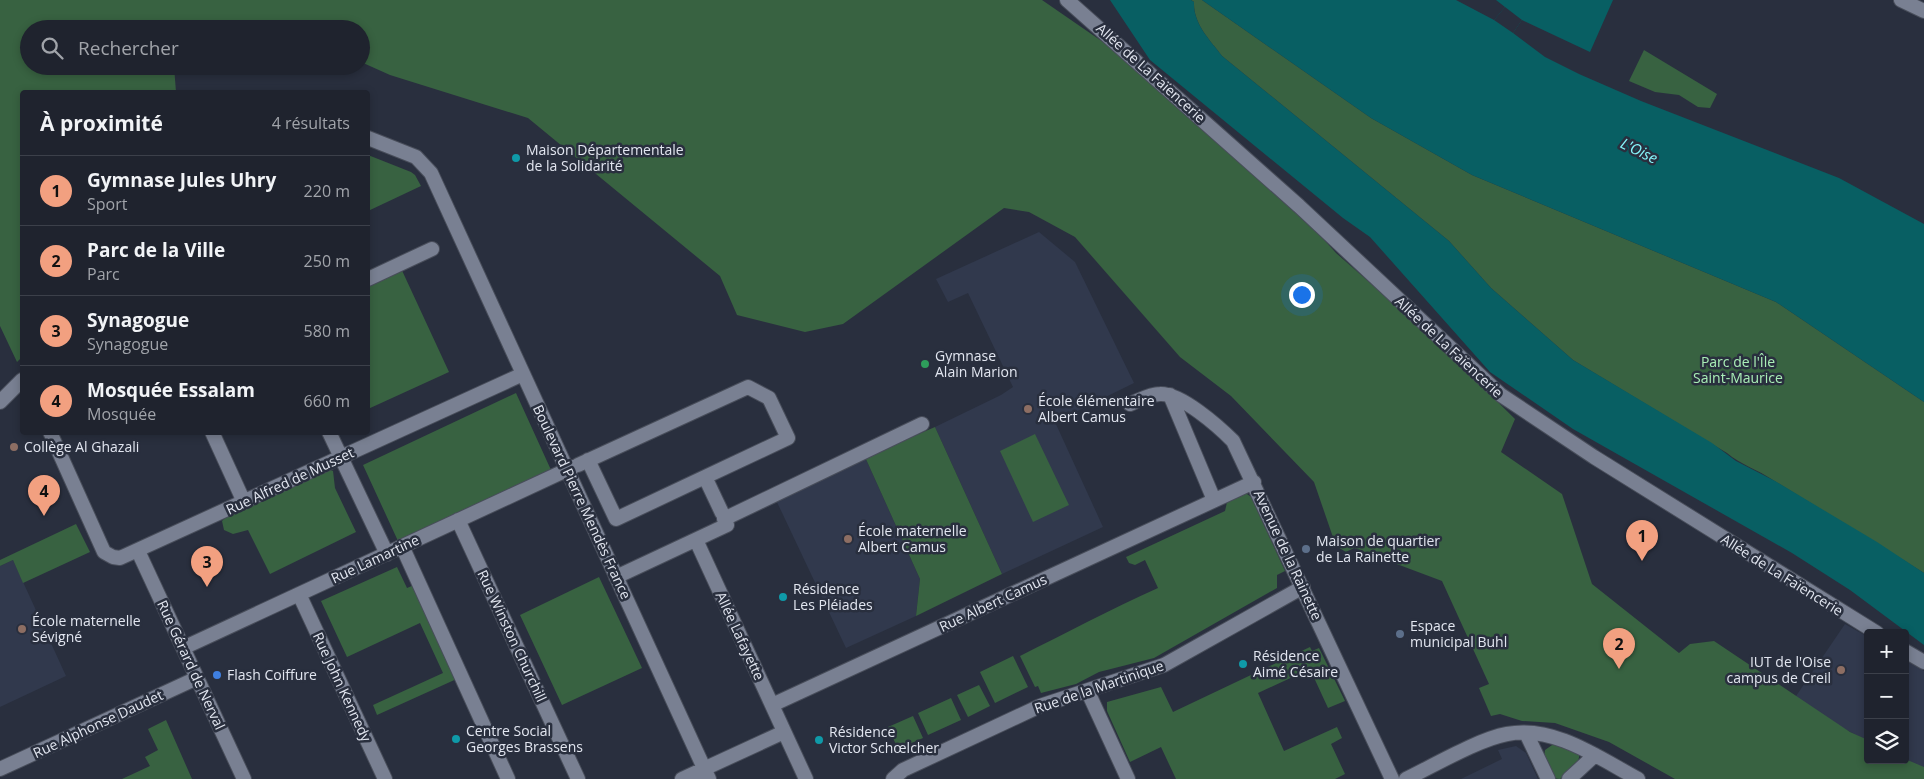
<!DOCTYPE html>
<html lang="fr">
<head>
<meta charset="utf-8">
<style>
  body { margin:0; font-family:"Open Sans",sans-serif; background:#2c2f3a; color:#f1f3f6 }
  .controls { position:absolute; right:15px; bottom:15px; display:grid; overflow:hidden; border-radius:5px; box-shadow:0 2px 8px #0003 }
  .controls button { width:45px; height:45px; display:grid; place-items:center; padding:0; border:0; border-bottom:1px solid #3c404a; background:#1f232e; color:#f1f3f6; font:25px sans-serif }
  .you { position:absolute; left:1301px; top:294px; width:18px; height:18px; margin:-12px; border:4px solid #fff; border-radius:50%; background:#1a73e8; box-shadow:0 0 0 8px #1a73e833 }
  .badge { display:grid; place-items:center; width:32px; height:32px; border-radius:50%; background:#f2a080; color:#111; font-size:16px; font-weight:700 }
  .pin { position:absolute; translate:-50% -41px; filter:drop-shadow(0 1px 2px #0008) }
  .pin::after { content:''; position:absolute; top:26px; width:18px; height:15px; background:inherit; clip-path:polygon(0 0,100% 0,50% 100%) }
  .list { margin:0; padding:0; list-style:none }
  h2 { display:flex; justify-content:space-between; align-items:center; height:65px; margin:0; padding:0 20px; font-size:21px }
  h2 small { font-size:16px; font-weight:400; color:#a1a4aa }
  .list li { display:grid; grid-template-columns:32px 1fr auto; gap:15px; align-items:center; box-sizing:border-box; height:70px; padding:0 20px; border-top:1px solid #3c404a }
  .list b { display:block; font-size:19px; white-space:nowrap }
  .list p { margin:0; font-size:16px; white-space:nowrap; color:#a1a4aa }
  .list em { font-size:16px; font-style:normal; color:#a1a4aa }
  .icon { flex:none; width:28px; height:28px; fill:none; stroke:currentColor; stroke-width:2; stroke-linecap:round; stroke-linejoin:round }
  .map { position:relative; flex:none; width:1924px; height:779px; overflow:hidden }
  .search { position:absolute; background:#1f232e; box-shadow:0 2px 8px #0003; left:20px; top:20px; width:350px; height:55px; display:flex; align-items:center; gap:12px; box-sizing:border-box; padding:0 18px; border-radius:28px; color:#a1a4aa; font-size:19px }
  .panel { position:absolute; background:#1f232e; box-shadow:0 2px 8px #0003; left:20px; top:90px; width:350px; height:345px; border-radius:5px }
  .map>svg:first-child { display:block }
  .built { fill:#31394d }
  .green { fill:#386241 }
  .water { fill:#085f63 }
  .pier { fill:#292f3e }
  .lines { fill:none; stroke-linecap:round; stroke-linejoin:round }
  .street-casing { stroke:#484d5a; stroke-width:16 }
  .street { stroke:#798092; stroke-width:14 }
  .culture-dot { fill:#0f9aa8; stroke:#292f3e; stroke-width:2 }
  .leisure-dot { fill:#2e9e5b; stroke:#292f3e; stroke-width:2 }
  .education-dot { fill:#8d6e63; stroke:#292f3e; stroke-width:2 }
  .service-dot { fill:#5c6f8a; stroke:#292f3e; stroke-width:2 }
  .shop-dot { fill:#3f7fe0; stroke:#292f3e; stroke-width:2 }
  .labels { text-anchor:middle; stroke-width:5; stroke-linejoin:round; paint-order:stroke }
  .street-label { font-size:14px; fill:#e2e6f0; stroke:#292f3e }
  .poi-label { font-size:14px; fill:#e2e6f0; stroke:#292f3e; text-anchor:start }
  .park-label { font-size:14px; fill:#aaefb7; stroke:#292f3e }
  .water-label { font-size:15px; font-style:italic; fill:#87f7fc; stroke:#292f3e }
</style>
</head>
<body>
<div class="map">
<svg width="1924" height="779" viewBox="0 0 1924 779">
  <rect width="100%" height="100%" fill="#292f3e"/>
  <path class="built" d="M1039,232L1075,262L1134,383L1055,422L1103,527L1002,574L935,427L1001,395L1013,387L968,293L948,302L936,279Z
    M865,457L920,579L916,616L846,648L776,500Z
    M13,560L66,676L0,707V566Z
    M1845,624L1868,637V741L1792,702Z
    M1905,660L1924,671V770L1905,760Z
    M1516,746L1526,753L1538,779H1461L1502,759L1498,750Z"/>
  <path class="green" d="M0,0H1042L1116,51L1301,214L1336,253L1433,338L1515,419L1501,452L1562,494L1592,584L1679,653L1690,644L1714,641L1850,732L1868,740V760L1905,759L1924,767V779H1675L1609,742L1555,723L1522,721L1500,714L1491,716L1479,688L1489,684L1442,581L1354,548L1346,552L1336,546L1314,482L1231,396L1180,357L1075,237L1029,212L1004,208L843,324L805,332L737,315L720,276L528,118L390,75L361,62V29H251C235,24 220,21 205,29H29V66H174L176,92H22V357L17,362L0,326Z
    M1191,0H1202L1371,118L1472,175L1776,302L1924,402V573C1874,541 1823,511 1773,480C1758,470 1740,464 1727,453L1573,360L1491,288L1449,241L1222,56C1210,40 1193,24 1194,2Z
    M1644,50L1717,94L1710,108L1698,107L1679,95L1655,92L1629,81Z
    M368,155L411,172L415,175L421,186L368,211Z
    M399,264L449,372L368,409V279Z
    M516,393L551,470L398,541L363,465Z
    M935,427L1002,574L916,616L920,579L865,457Z
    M1035,434L1069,505L1033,522L1000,451Z
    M328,469L333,471L335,488L356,532L270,574L248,530L233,534L224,530L222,521L226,517Z
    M1238,494H1247L1251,497L1285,571L1277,575V588L1154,658L1099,672L1076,684L1041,693L1038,686L1035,687L1020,656C1066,633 1111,609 1158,588L1145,560L1135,565L1129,563L1126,557L1225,511L1228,498Z
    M76,524L90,552L23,583L13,560L0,566V560Z
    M397,567L407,588L419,583L461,677L377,715L373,705L443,673L420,623L347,657L321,601Z
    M599,577L642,668L562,705L520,615Z
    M1310,647L1312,651L1319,648L1345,701L1328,708L1310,669L1258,693L1284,751L1337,727L1342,738L1331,744L1345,774L1335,779H1176L1161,747L1130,762L1107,711V702L1161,687L1173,712Z
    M1013,656L1028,687L995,703L980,672Z
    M979,685L990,706L968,717L957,695Z
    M951,698L961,720L928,735L918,713Z
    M913,716L923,738L898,749L888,727Z
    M166,720L192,779H122L150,766L145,757L158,750L148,729Z
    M1555,743L1579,753C1581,764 1568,773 1560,779L1552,778L1544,757L1545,750Z"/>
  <path class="water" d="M1110,0H1191L1194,2C1193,24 1210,40 1222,56L1449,241L1491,288L1573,360L1712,443L1736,461L1775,481L1877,542L1924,573V645L1850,590L1792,553L1573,429L1490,372L1370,237L1343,218L1150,60Z
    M1202,0H1456L1494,20L1505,7L1496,0H1613L1590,52L1522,20L1513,33L1545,57L1579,74L1641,101L1839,178L1924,224V402L1776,302L1472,175L1371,118Z"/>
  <path class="pier" d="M1505,7L1522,20L1513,33L1494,20Z"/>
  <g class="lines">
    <g class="street-casing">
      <path id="street" d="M1067,0L1299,206L1501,395L1594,457L1877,633
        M1901,0L1924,11
        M368,138L416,157L431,173L709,779
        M368,279L432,249
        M1170,395L1214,500
        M0,402L22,380
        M1130,404C1140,400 1150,394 1160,394C1181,393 1219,427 1233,441L1392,779
        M50,432L104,552L113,557L120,558L523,374
        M212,432L244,502
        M329,432L387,554
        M588,460L616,519L705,477
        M578,465L748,387L769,398L788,438L705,477L722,513
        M458,520L578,779
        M696,540L806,779
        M402,546L508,779
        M138,551L244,779
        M616,577L727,525L724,519L922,424
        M299,594L385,779
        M183,648L573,467
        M1905,651L1924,662
        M1088,692L1128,779
        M772,705L1254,482
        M1526,733L1548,779
        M0,769L197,678
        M682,779L784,732
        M893,779L903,770L1040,706L1164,665L1303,587
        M1406,779C1433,766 1479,739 1507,734C1554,725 1599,758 1638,779
        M1569,779L1595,755"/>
    </g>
    <use href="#street" class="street"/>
  </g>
  <g class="culture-dot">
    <circle cx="516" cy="158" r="5"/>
    <circle cx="783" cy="597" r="5"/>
    <circle cx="1243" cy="664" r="5"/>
    <circle cx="456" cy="739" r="5"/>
    <circle cx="819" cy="740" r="5"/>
  </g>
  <circle class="leisure-dot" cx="925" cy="364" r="5"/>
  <g class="education-dot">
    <circle cx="1028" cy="409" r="5"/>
    <circle cx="14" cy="447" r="5"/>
    <circle cx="848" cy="539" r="5"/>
    <circle cx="22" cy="629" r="5"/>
    <circle cx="1841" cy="670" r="5"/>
  </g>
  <g class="service-dot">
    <circle cx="1306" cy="549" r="5"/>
    <circle cx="1400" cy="634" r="5"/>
  </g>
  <circle class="shop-dot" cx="217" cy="675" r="5"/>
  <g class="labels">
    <g class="street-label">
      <text transform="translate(1151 73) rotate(42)" y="5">Allée de La Faïencerie</text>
      <text transform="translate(1449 347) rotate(43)" y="5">Allée de La Faïencerie</text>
      <text transform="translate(290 481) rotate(-25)" y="5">Rue Alfred de Musset</text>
      <text transform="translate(582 502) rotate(65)" y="5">Boulevard Pierre Mendès France</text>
      <text transform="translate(1288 555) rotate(65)" y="5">Avenue de la Rainette</text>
      <text transform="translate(375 559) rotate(-25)" y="5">Rue Lamartine</text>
      <text transform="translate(1782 575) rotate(32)" y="5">Allée de La Faïencerie</text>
      <text transform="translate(993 603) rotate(-25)" y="5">Rue Albert Camus</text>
      <text transform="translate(512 636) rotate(65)" y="5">Rue Winston Churchill</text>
      <text transform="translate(740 636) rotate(65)" y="5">Allée Lafayette</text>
      <text transform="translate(191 665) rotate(65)" y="5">Rue Gérard de Nerval</text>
      <text transform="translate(342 687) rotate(65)" y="5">Rue John Kennedy</text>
      <text transform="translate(1099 687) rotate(-19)" y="5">Rue de la Martinique</text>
      <text transform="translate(98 724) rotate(-25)" y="5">Rue Alphonse Daudet</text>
    </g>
    <g class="poi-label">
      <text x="526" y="155">Maison Départementale<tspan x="526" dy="16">de la Solidarité</tspan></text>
      <text x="935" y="361">Gymnase<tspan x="935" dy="16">Alain Marion</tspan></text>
      <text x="1038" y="406">École élémentaire<tspan x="1038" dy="16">Albert Camus</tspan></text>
      <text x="24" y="452">Collège Al Ghazali</text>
      <text x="858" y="536">École maternelle<tspan x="858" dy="16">Albert Camus</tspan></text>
      <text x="1316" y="546">Maison de quartier<tspan x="1316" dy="16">de La Rainette</tspan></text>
      <text x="793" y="594">Résidence<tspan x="793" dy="16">Les Pléiades</tspan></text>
      <text x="32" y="626">École maternelle<tspan x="32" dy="16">Sévigné</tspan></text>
      <text x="1410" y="631">Espace<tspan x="1410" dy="16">municipal Buhl</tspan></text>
      <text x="1253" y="661">Résidence<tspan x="1253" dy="16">Aimé Césaire</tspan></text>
      <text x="1831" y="667" text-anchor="end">IUT de l'Oise<tspan x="1831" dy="16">campus de Creil</tspan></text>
      <text x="227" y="680">Flash Coiffure</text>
      <text x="466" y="736">Centre Social<tspan x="466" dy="16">Georges Brassens</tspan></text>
      <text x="829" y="737">Résidence<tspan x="829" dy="16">Victor Schœlcher</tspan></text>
    </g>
    <g class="park-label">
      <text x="1738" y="367">Parc de l'Île<tspan x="1738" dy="16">Saint-Maurice</tspan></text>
    </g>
    <g class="water-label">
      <text transform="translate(1639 151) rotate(26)" y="5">L'Oise</text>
    </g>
  </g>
</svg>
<div class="controls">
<button>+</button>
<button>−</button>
<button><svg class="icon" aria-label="layers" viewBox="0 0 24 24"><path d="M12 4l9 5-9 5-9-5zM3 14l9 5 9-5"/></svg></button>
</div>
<div class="you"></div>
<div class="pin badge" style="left:1642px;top:561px">1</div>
<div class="pin badge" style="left:1619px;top:669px">2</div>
<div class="pin badge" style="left:207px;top:587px">3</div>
<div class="pin badge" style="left:44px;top:516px">4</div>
<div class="search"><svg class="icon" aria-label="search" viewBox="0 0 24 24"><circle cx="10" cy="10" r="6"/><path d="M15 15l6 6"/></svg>Rechercher</div>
<section class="panel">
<h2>À proximité<small>4 résultats</small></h2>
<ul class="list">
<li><span class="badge">1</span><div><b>Gymnase Jules Uhry</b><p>Sport</p></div><em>220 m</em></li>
<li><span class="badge">2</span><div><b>Parc de la Ville</b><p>Parc</p></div><em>250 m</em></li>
<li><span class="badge">3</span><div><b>Synagogue</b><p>Synagogue</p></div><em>580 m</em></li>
<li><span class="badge">4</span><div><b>Mosquée Essalam</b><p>Mosquée</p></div><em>660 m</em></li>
</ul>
</section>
</div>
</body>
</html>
